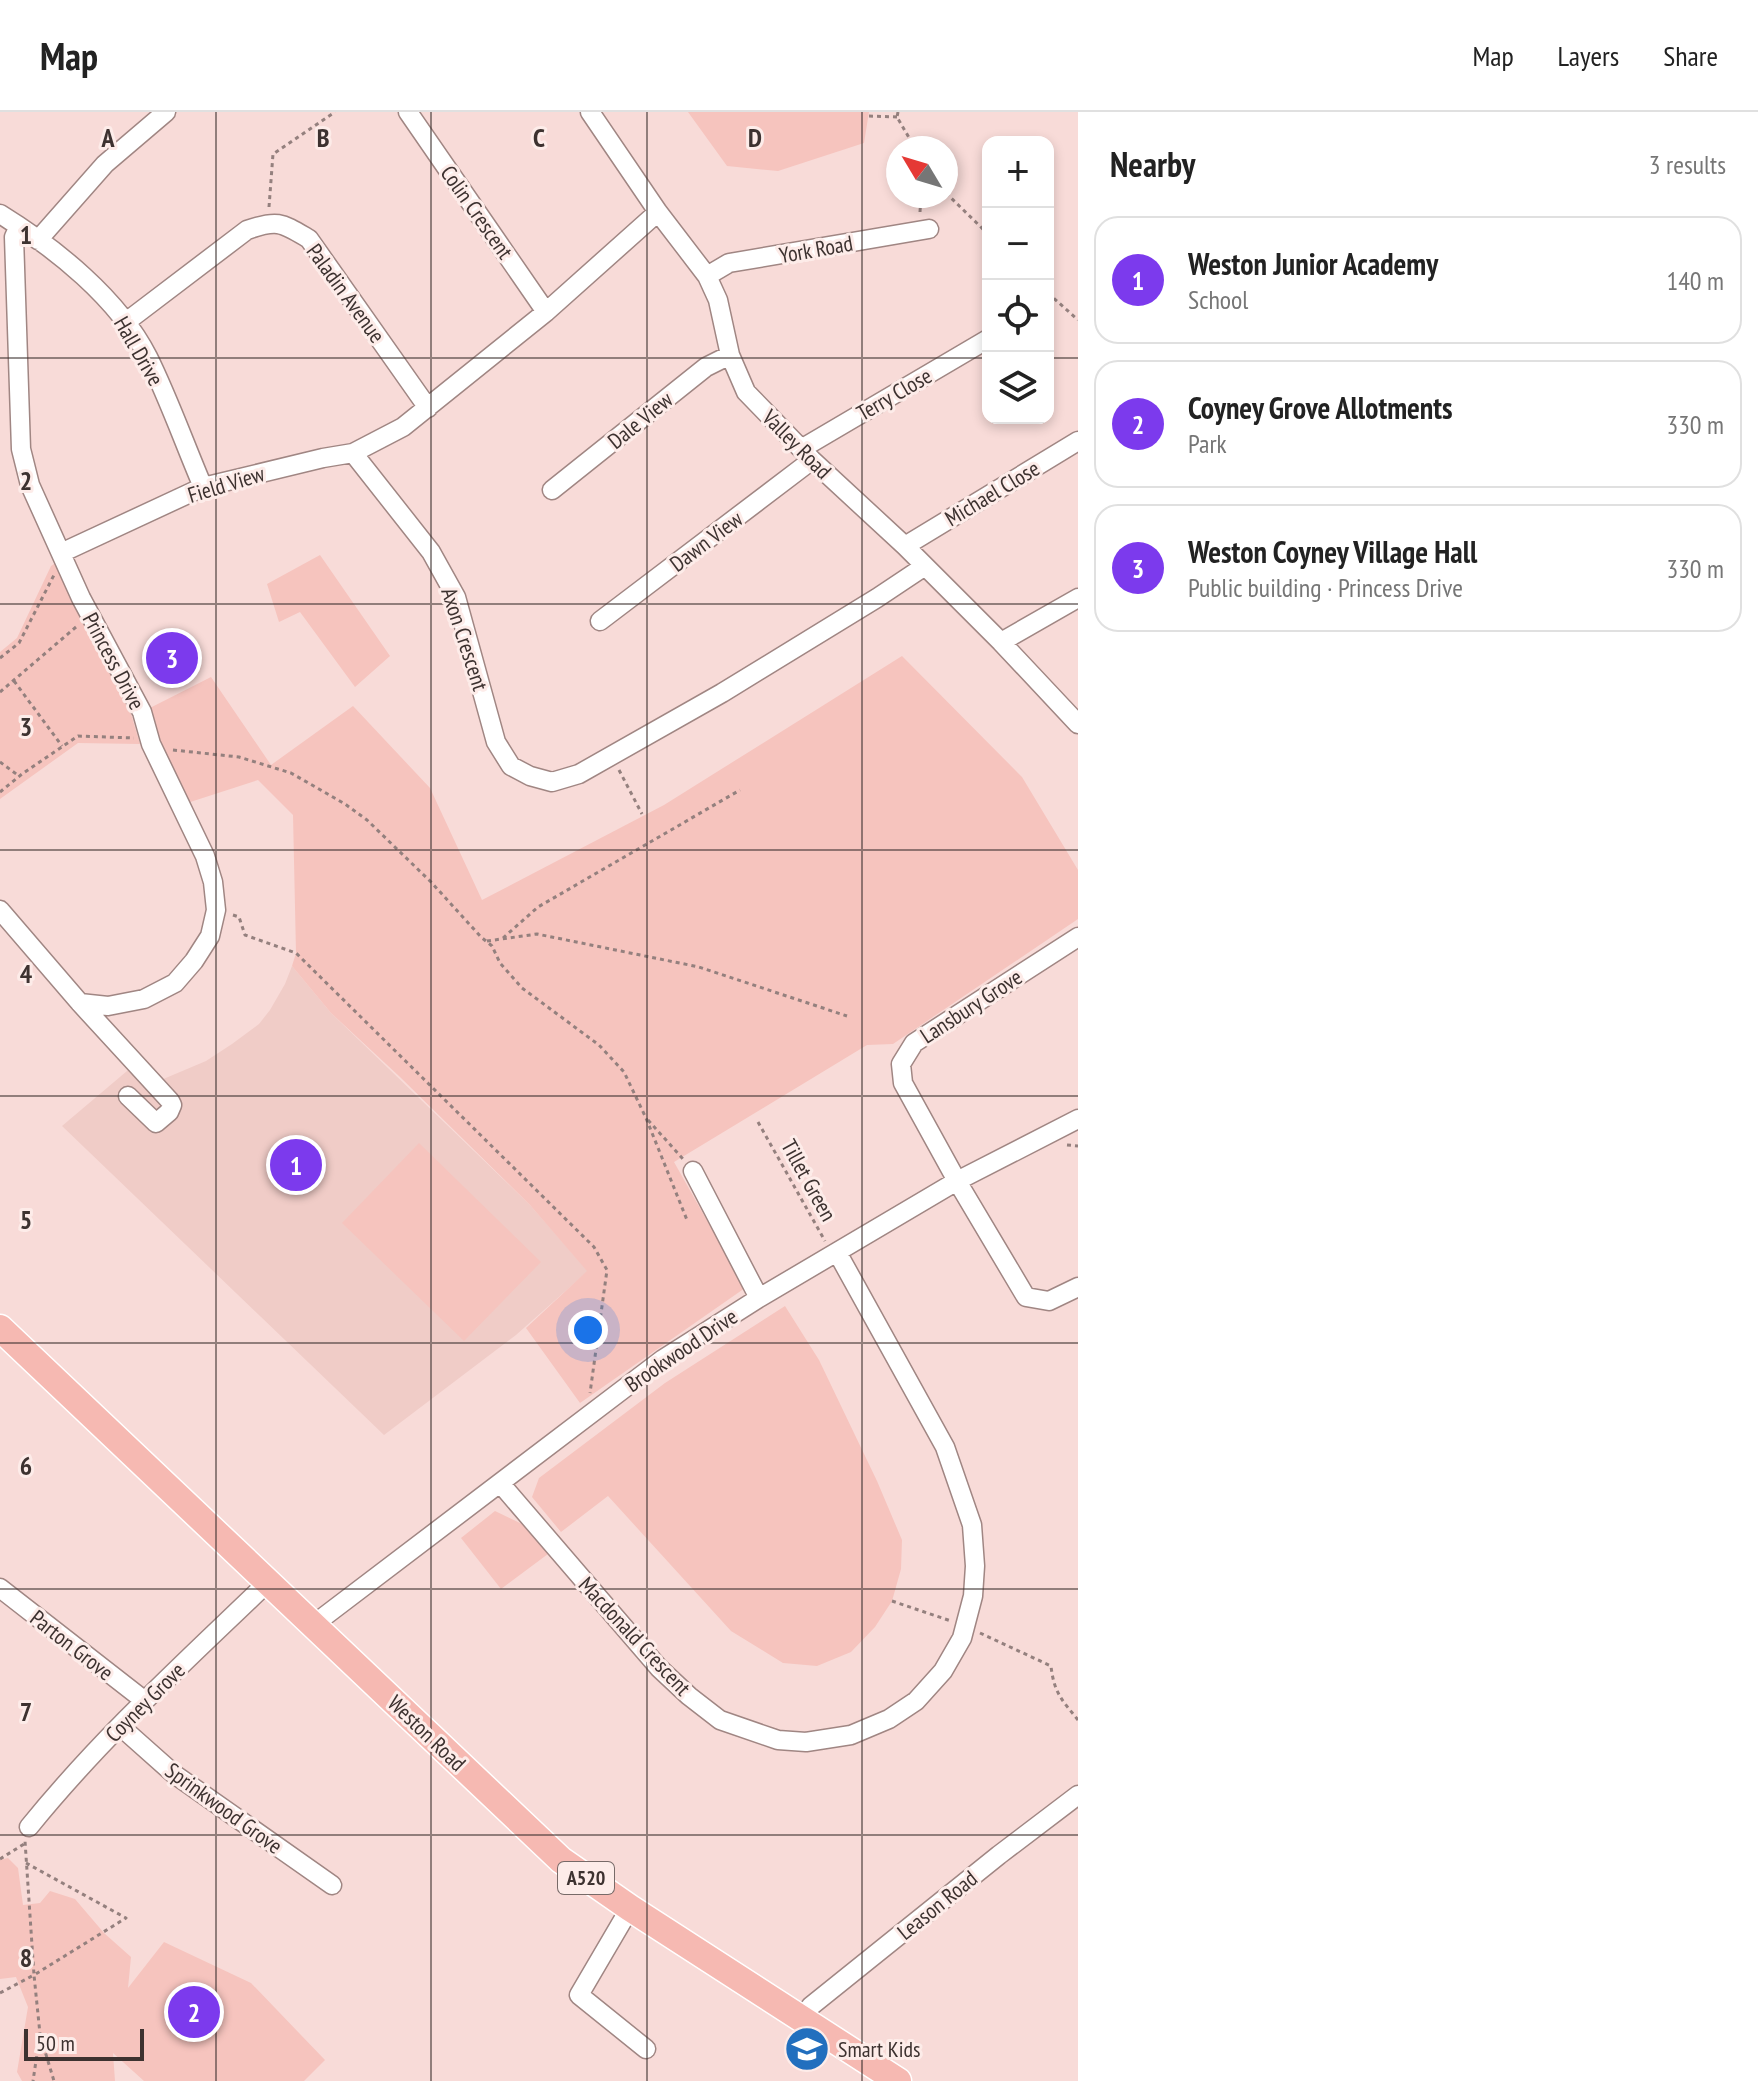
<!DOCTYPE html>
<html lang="en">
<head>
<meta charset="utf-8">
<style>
  body { margin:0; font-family:"PT Sans Narrow",sans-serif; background:#f2f2f2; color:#222 }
  .controls { position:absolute; right:24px; top:24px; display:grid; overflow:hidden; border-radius:16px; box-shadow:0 4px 12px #0003 }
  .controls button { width:72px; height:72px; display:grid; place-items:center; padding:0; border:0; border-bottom:2px solid #e0e0e0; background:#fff; color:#222; font:40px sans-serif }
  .compass { position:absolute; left:886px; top:24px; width:72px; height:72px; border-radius:50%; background:#fff; box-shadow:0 4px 12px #0003; rotate:308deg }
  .scale { position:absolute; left:24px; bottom:20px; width:120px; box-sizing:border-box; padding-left:8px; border:4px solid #3d3230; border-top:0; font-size:22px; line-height:28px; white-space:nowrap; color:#3d3230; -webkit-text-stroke:6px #fdece9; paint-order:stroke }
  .you { position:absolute; left:588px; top:1218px; width:28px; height:28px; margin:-20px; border:6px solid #fff; border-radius:50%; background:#1a73e8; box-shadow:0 0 0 12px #1a73e833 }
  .badge { display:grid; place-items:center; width:52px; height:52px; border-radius:50%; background:#7c3aed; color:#fff; font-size:26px; font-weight:700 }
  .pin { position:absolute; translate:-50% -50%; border:4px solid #fff; box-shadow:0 2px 8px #0006 }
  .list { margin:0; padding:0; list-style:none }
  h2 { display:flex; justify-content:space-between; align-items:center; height:104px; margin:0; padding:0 32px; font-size:34px }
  h2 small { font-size:26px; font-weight:400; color:#767676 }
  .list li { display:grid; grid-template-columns:52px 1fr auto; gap:24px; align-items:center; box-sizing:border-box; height:128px; margin:0 16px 16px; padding:0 16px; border:2px solid #e0e0e0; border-radius:24px }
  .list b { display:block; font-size:30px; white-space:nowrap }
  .list p { margin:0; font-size:26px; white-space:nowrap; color:#767676 }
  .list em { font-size:26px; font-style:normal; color:#767676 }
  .icon { flex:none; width:44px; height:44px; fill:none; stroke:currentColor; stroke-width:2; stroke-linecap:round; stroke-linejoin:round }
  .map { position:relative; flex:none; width:1078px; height:1969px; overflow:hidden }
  header { display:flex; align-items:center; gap:48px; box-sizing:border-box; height:112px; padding:0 40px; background:#fff; border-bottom:2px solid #e0e0e0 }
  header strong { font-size:38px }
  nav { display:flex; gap:44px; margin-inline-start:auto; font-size:28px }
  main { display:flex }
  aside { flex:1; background:#fff }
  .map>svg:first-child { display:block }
  .built { fill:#f0ccc7 }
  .green { fill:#f6c4be }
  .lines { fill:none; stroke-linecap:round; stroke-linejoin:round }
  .minor-casing { stroke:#a08683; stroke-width:21 }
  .highway-casing { stroke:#fff; stroke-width:29 }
  .path { stroke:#94807e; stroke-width:3; stroke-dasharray:4 4; stroke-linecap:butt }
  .minor { stroke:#fff; stroke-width:18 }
  .highway { stroke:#f6b9b2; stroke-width:26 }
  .grid { fill:none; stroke:#3d3230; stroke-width:2; stroke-opacity:0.55 }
  .labels { text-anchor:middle; stroke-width:6; stroke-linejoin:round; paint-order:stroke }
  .shield { fill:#fdece9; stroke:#776a68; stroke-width:2 }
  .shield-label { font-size:20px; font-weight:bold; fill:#3d3230 }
  .street-label { font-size:22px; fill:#3d3230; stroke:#fdece9 }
  .poi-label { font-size:22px; fill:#3d3230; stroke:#fdece9; text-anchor:start }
  .grid-label { font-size:26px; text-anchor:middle; font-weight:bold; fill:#3d3230; stroke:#fdece9; stroke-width:6; stroke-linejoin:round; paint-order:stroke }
</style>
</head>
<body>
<header>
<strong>Map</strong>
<nav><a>Map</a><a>Layers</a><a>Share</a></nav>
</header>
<main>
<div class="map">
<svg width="1078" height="1969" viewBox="0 0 1078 1969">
  <rect width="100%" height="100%" fill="#f8dbd8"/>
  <path class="built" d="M292,854L331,901L530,1093L588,1159L516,1223L384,1323L62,1014L140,948L161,968L206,949L232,932L259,912L270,898L285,872Z"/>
  <path class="green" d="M688,0H869L864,31L778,59L727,54Z
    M320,443L390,544L355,575L300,500L279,510L267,472Z
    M57,450L131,602L140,632L78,631L0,687V540L17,526L51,454Z
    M902,544L1022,665L1078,758V807L893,932L867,933L674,1050L745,1176L580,1291L526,1216L587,1159L530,1093L400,965L331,901L292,854L296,841L293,703L258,668L181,693L142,600L211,565L271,653L353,594L430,676L482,788L664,693Z
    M419,1031L541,1150L464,1229L342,1111Z
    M785,1194L819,1248L877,1369L902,1428L901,1457L892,1489L875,1515L851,1540L817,1554L783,1551L731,1519L608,1384L561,1420L532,1385L539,1366L665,1271Z
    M495,1399L522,1412L548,1442L501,1477L461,1426Z
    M8,1746L18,1756L23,1793L40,1791L50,1779L75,1787L104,1821L131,1845L128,1876L164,1830L251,1871L325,1948L304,1969H144L113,1941L115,1969H22L17,1960L28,1895L16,1865L0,1867V1748Z"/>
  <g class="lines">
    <g class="minor-casing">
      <path id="minor" d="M408,0L546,200
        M590,0L658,100L707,164L718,188L730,243L746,280L812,348L905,434L1001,530L1078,612
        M0,102C55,136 118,186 148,245C168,285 185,333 203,375
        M19,114L14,125L21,337L30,373L81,486L142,600L151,632L205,744L213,770L216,798L210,824L194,849L175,871L144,887L108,894L80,891
        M38,128L105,52L166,0
        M707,164L729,151L929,117
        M126,210L247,118C278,107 282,111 309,127L428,296
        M801,337L988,227
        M353,341L431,440L456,485L496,630L511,654L530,664L552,670L579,662L722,581L877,486L925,454
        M552,378L706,255L730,243
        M905,434L1078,329
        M61,441L203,375L323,346L353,341L403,315L546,200L658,100
        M600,509L812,348
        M1001,530L1078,486
        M0,798L80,891L170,989L172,993L169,1000L156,1011L128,984
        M1078,825L914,931L901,952L903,971L957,1069L1026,1185L1049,1189L1078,1175
        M693,1059L759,1186
        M500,1371L659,1556L689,1584L720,1608L778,1628L806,1630L851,1623L889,1607L916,1589L943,1559L962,1526L973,1484L975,1454L972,1413L945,1335L837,1140
        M0,1476L145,1589
        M313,1513L663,1247L759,1186L957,1069L1078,1007
        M120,1614L174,1662L332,1773
        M29,1715C101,1626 186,1549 268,1470
        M630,1796L579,1883L646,1937
        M801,1907L811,1894L999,1743L1078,1683"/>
    </g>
    <g class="highway-casing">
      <path id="highway" d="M0,1216L561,1748L630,1796L898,1969"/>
    </g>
    <path class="path" d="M898,0L897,5L915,36
      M869,4L897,5
      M946,81L988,122
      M269,95L273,42L335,0
      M920,100L921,84
      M1048,181L1078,208
      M0,546L19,531L54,463
      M14,569L62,634
      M0,580L76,515
      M173,638L239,645L291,661L345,692L367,708L431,770L481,825L492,834L500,851L522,876L599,933L624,960L646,1006L687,1108
      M0,650L19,664
      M619,658L642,702
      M0,680L22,662L78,624L134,626
      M233,803L239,805L245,823L296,841L594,1135L607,1158L590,1281
      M503,826L538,795L740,678
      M487,829L537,822L699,855L847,904
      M648,1008L683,1047
      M758,1010L825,1129
      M1067,1033L1078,1034
      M892,1489L951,1509
      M980,1521L1051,1554C1054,1581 1062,1588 1078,1608
      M0,1747L24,1732
      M26,1751L126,1806L34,1863L40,1922L33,1969
      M0,1881L34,1863L25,1729
      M41,1926L54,1969"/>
    <use href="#minor" class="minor"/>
    <use href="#highway" class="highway"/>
  </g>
  <path class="grid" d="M216,0V1969M431,0V1969M647,0V1969M862,0V1969M0,246H988M1048,246H1078M0,492H1078M0,738H1078M0,984H1078M0,1231H1078M0,1477H1078M0,1723H1078"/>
  <defs>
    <g id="school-disc" transform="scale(2.3)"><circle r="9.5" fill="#226fbe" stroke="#fdece9"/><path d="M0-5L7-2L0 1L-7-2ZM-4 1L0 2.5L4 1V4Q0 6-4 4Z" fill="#fff"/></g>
  </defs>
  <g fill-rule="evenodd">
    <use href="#school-disc" x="807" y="1937"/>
  </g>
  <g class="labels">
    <rect class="shield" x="558" y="1750" width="56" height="32" rx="6"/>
    <g class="shield-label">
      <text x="586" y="1773">A520</text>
    </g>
    <g class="street-label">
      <text transform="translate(477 100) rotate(55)" y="8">Colin Crescent</text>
      <text transform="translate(816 137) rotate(-10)" y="8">York Road</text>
      <text transform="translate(346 181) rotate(54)" y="8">Paladin Avenue</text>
      <text transform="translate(139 239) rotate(60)" y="8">Hall Drive</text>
      <text transform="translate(894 282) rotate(-30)" y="8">Terry Close</text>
      <text transform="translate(640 308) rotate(-39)" y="8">Dale View</text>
      <text transform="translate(797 332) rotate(45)" y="8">Valley Road</text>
      <text transform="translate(226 372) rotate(-17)" y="8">Field View</text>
      <text transform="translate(992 381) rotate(-31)" y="8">Michael Close</text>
      <text transform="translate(706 429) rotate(-37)" y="8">Dawn View</text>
      <text transform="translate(465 527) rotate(72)" y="8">Axon Crescent</text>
      <text transform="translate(114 549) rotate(62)" y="8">Princess Drive</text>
      <text transform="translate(971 894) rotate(-33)" y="8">Lansbury Grove</text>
      <text transform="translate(809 1068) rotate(61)" y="8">Tillet Green</text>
      <text transform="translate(681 1238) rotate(-34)" y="8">Brookwood Drive</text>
      <text transform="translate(635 1524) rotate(47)" y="8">Macdonald Crescent</text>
      <text transform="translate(72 1533) rotate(38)" y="8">Parton Grove</text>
      <text transform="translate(145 1590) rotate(-45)" y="8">Coyney Grove</text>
      <text transform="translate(427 1621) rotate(44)" y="8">Weston Road</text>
      <text transform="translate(224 1696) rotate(36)" y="8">Sprinkwood Grove</text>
      <text transform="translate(937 1793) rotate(-39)" y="8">Leason Road</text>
    </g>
    <g class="poi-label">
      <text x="838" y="1945">Smart Kids</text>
    </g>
  </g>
  <g class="grid-label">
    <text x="108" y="35">A</text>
    <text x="323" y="35">B</text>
    <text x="539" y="35">C</text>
    <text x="755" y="35">D</text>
    <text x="26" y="132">1</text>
    <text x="26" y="378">2</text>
    <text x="26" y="624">3</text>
    <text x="26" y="871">4</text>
    <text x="26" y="1117">5</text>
    <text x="26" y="1363">6</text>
    <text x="26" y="1609">7</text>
    <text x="26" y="1855">8</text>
  </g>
</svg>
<div class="controls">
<button>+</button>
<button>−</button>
<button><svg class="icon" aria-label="locate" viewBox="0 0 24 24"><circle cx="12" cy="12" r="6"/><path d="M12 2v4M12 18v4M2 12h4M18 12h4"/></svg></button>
<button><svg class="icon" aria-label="layers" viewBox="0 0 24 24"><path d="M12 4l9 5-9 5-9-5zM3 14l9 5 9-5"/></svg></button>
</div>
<svg class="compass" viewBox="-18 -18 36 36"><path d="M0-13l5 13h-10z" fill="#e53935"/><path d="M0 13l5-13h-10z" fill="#767676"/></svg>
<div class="scale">50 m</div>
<div class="you"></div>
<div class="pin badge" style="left:296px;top:1053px">1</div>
<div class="pin badge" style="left:194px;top:1900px">2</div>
<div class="pin badge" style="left:172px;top:546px">3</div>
</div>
<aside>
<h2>Nearby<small>3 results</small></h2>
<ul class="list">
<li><span class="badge">1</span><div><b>Weston Junior Academy</b><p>School</p></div><em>140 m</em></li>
<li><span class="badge">2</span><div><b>Coyney Grove Allotments</b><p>Park</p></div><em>330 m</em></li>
<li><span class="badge">3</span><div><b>Weston Coyney Village Hall</b><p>Public building · Princess Drive</p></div><em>330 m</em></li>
</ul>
</aside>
</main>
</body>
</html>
